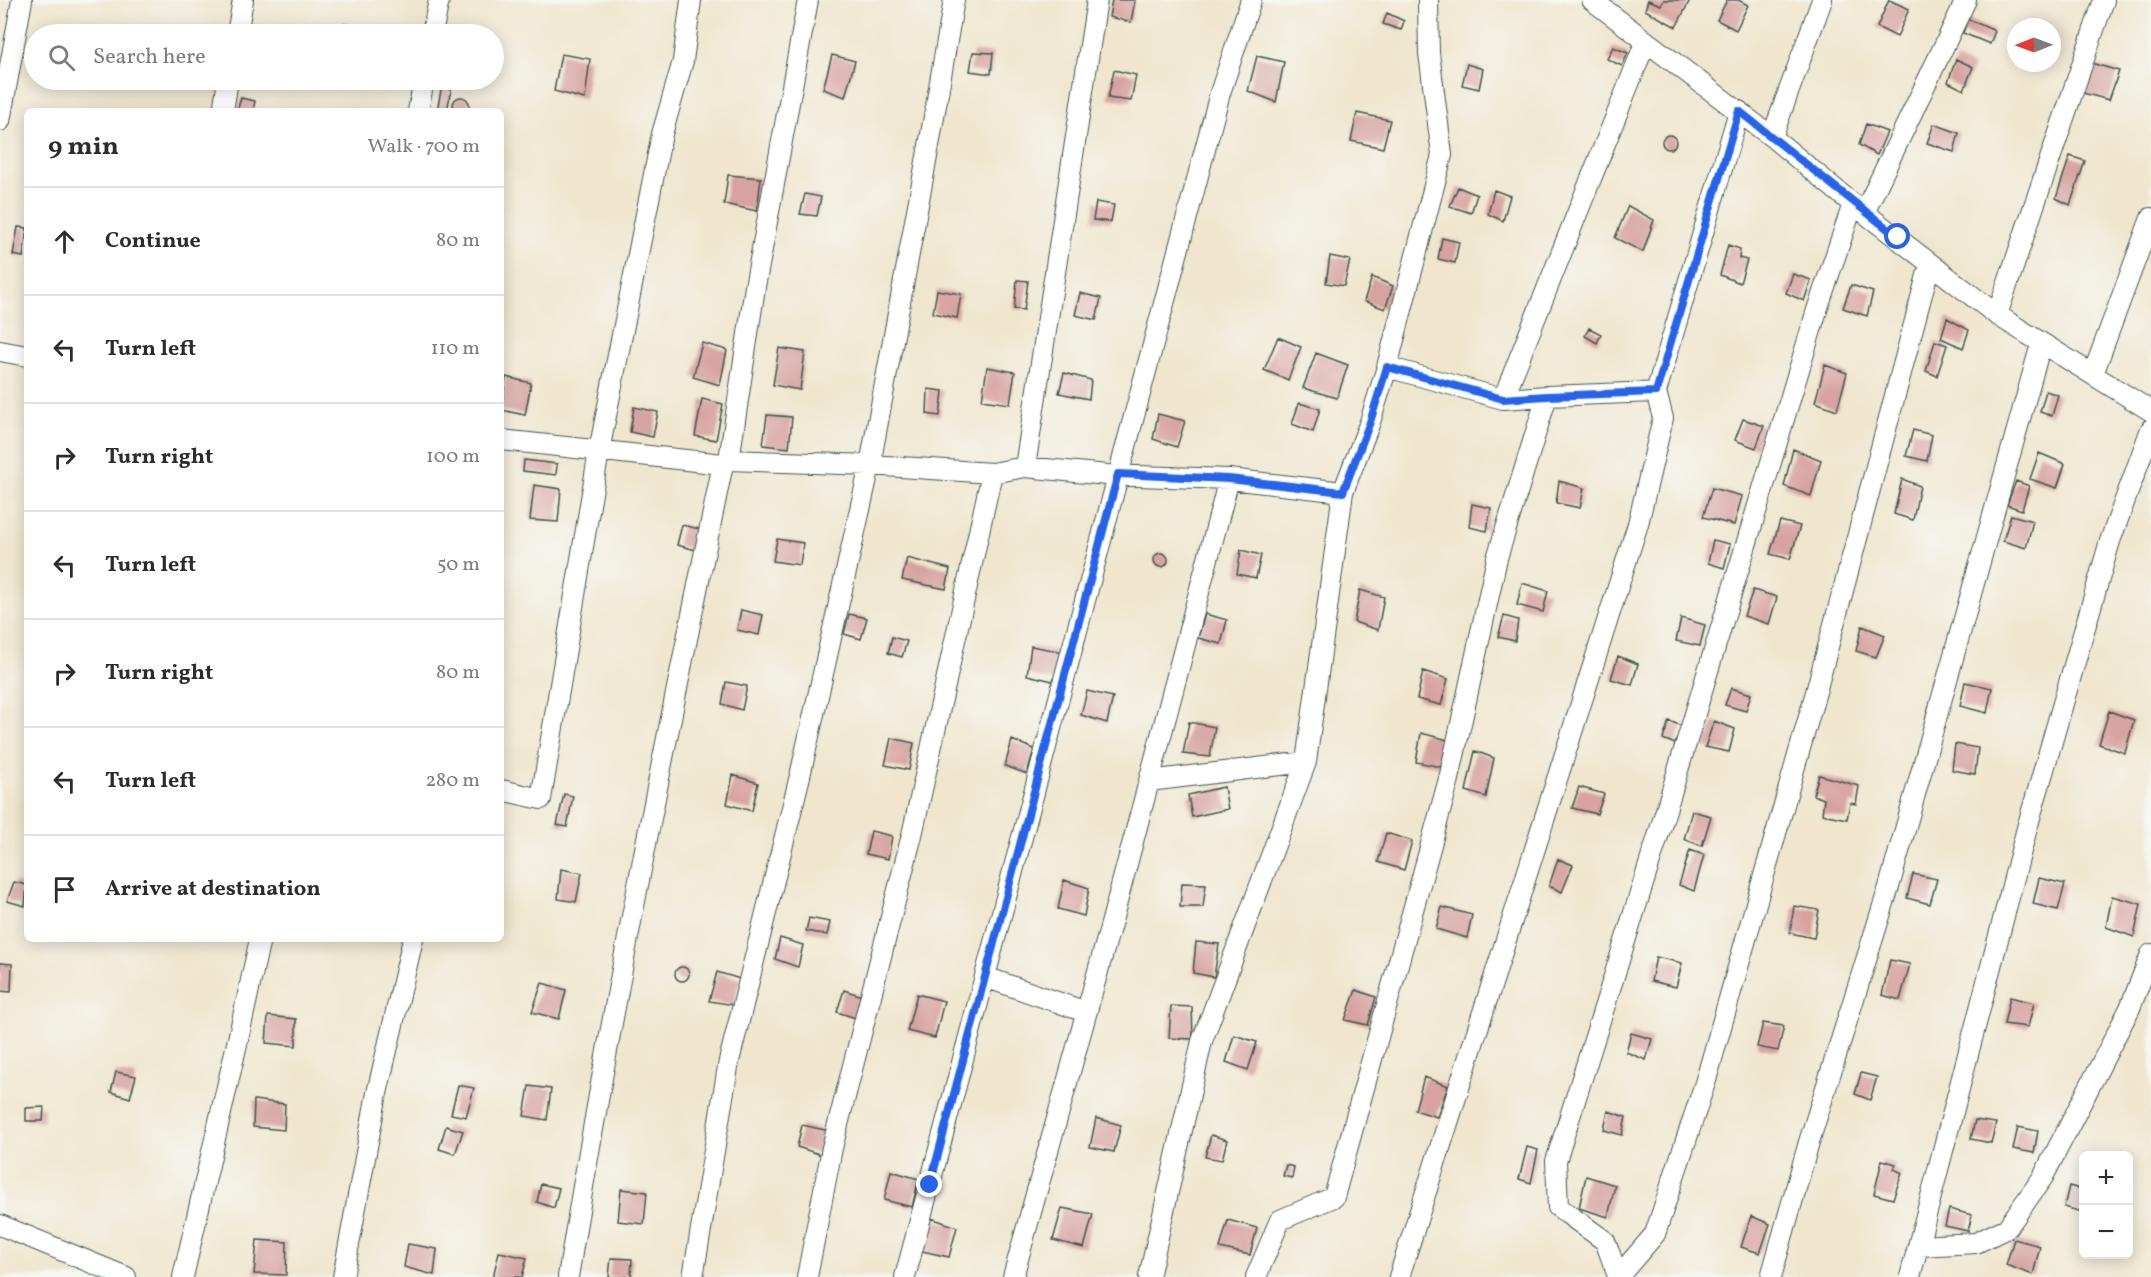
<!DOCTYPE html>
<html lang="en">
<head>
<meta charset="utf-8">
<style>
  body { margin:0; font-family:Vollkorn,serif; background:#f7f7f7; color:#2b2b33 }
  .controls { position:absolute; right:18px; bottom:18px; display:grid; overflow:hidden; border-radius:9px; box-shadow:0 3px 15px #0003 }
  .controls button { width:54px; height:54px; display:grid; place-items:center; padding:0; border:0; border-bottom:2px solid #e1e1e2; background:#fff; color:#2b2b33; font:30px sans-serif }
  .compass { position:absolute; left:2007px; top:18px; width:54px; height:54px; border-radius:50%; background:#fff; box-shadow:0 3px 15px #0003; rotate:269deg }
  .stop { position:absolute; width:18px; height:18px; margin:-14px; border:4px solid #2563eb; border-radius:50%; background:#fff }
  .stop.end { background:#2563eb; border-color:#fff; box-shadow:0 2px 6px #0008 }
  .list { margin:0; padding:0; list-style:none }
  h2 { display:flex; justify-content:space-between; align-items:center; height:78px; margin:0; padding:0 24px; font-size:26px }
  h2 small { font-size:20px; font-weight:400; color:#7c7c81 }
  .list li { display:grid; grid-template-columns:39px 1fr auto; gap:18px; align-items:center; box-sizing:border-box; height:108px; padding:0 24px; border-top:2px solid #e1e1e2 }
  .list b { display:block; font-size:22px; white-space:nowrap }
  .list em { font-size:20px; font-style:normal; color:#7c7c81 }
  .icon { flex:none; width:33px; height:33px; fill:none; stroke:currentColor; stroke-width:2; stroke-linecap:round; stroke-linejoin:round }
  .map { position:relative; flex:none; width:2151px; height:1277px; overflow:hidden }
  .search { position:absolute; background:#fff; box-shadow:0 3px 15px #0003; left:24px; top:24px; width:480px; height:66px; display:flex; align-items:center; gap:15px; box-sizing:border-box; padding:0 21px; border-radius:33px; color:#7c7c81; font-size:22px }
  .panel { position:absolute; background:#fff; box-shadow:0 3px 15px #0003; left:24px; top:108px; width:480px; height:834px; border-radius:9px }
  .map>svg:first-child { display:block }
  .building { fill:#d7a29f }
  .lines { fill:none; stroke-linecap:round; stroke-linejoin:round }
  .minor-casing { stroke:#3e564b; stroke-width:22 }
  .minor { stroke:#fff; stroke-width:20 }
  .route { stroke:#2563eb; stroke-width:8 }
</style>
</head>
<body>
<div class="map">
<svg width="2151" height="1277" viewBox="0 0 2151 1277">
  <rect width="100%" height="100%" fill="#f6f6f2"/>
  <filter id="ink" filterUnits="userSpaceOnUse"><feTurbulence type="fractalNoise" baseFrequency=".0167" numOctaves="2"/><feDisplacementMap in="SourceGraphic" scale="12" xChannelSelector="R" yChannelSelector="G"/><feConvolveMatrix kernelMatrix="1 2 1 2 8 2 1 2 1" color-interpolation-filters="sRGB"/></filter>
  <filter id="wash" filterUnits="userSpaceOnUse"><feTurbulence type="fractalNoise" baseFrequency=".008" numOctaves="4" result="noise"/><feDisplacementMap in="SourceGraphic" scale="24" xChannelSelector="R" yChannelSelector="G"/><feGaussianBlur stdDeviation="1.35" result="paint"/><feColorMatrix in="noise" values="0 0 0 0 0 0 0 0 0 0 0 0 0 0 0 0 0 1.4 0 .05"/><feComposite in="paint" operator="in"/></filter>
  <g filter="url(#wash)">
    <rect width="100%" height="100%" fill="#efe6cd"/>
    <g id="blocks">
      <path class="building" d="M1112,0H1135L1131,22L1109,17Z
        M1648,0L1661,5L1664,0H1690L1676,27L1645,10Z
        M1727,0H1738L1748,5L1736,30L1717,20Z
        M1889,0L1909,9L1897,37L1877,27Z
        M1387,13L1404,21L1401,30L1383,24Z
        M1968,19L1995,31L1990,44L1963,33Z
        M343,24L366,27L365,34H342Z
        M1613,47L1628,53L1622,66L1607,59Z
        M973,52L993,53L991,74L970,71Z
        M561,54L590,59L585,99L554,91Z
        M832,55L855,61L845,97L823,89Z
        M1257,56L1284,62L1276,102L1248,91Z
        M1956,59L1973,67L1964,90L1948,82Z
        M2091,63L2119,71L2109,100L2083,93Z
        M1467,64L1483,69L1479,89L1462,85Z
        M1114,70L1136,75L1131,101L1108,98Z
        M443,80L453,81L447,111H437Z
        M453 105a8 8 0 1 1 16 0a8 8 0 1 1-16 0Z
        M241,98L255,101L253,111H237Z
        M1357,113L1390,120L1383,148L1351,141Z
        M1866,124L1887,132L1877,155L1859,145Z
        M1934,124L1959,133L1954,152L1927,143Z
        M1662 142a7 7 0 1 1 14 0a7 7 0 1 1-14 0Z
        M2070,156L2085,161L2070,205L2056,198Z
        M728,175L761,178L757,211L724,204Z
        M1458,187L1477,195L1471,213L1450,206Z
        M1494,190L1510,196L1503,221L1488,214Z
        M805,194L821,197L817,216L800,214Z
        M1096,202L1114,205L1111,222L1093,220Z
        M1628,206L1654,220L1643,252L1615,238Z
        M18,227L27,228L23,257L13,255Z
        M1442,238L1459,242L1455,263L1438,259Z
        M1728,245L1740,249L1739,258L1747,260L1740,283L1720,275Z
        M1330,256L1350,260L1344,286L1326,283Z
        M1793,274L1811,280L1804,301L1786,293Z
        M1372,277L1393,286L1385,309L1364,301Z
        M1017,280L1028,281L1024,310L1014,309Z
        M1851,285L1873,292L1867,316L1843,308Z
        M937,290L961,294L957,318L933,313Z
        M1080,293L1101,298L1096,320L1075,315Z
        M1947,318L1969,330L1963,348L1941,338Z
        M1589,328L1601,334L1597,343L1585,336Z
        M1278,337L1301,347L1288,380L1264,370Z
        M1935,341L1947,345L1937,376L1926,371Z
        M702,343L727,350L720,385L693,377Z
        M779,348L805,352L800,390L773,385Z
        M1316,353L1348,365L1337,398L1303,388Z
        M1825,365L1847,373L1837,410L1815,402Z
        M987,367L1015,372L1010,404L982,400Z
        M1064,373L1091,380L1089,399L1059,393Z
        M506,377L531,383L525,415L501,410Z
        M928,389L943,391L940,416L927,414Z
        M2046,391L2058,395L2052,416L2040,412Z
        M702,399L723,404L716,440L695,436Z
        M1299,403L1320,409L1313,432L1292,424Z
        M634,407L658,412L653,437L630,432Z
        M1158,414L1185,421L1177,447L1153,439Z
        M767,415L792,417L789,448L763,445Z
        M1743,419L1764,426L1756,448L1735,440Z
        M1913,430L1932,435L1927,461L1906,456Z
        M1793,449L1821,460L1811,496L1784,486Z
        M2039,453L2065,464L2057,488L2030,479Z
        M524,460L557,464L556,475L523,471Z
        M1902,479L1920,486L1913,520L1894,514Z
        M1559,481L1584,488L1580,508L1556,503Z
        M2016,481L2029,486L2022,510L2007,505Z
        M534,485L561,489L558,522L530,520Z
        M1712,488L1742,496L1734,525L1703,517Z
        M1472,504L1491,508L1487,531L1469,527Z
        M2011,515L2033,521L2026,548L2003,541Z
        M1780,521L1800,526L1790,559L1770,554Z
        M682,525L700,529L696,550L677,545Z
        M777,539L803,543L800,565L773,561Z
        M1713,540L1730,544L1724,568L1708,563Z
        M1241,550L1261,555L1256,578L1237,574Z
        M1154 560a7 7 0 1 1 14 0a7 7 0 1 1-14 0Z
        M907,558L950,569L946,589L902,580Z
        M1522,583L1548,591L1543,612L1517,605Z
        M1360,590L1384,597L1378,630L1354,622Z
        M1753,590L1777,597L1769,624L1744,616Z
        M741,610L763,615L759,635L737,630Z
        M849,614L867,618L861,639L844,634Z
        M1205,614L1227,620L1221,644L1198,638Z
        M1504,616L1518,620L1515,641L1498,637Z
        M1681,618L1705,625L1700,646L1676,641Z
        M1862,626L1885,635L1876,657L1856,651Z
        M892,637L907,641L902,657L888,653Z
        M1031,646L1064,652L1057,682L1027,675Z
        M1618,656L1638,664L1632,685L1611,679Z
        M1423,671L1448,679L1441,705L1417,699Z
        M726,682L747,686L742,710L722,704Z
        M1965,682L1992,688L1987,713L1960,706Z
        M1731,688L1751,694L1746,711L1725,705Z
        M1087,691L1113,697L1107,723L1081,715Z
        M2109,711L2134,720L2125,753L2099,744Z
        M1669,721L1682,726L1675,744L1663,739Z
        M1714,721L1735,729L1729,752L1705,747Z
        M1189,722L1215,727L1210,757L1183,754Z
        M1421,733L1448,740L1441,767L1416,762Z
        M891,738L914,743L909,770L885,765Z
        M1012,740L1034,749L1027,774L1005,766Z
        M1955,744L1978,748L1975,774L1952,770Z
        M1475,751L1494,758L1486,797L1466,791Z
        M733,775L758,783L752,811L727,804Z
        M1819,775L1859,786L1856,804L1850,803L1847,819L1822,814L1824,799L1813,795Z
        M1224,787L1228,809L1192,817L1188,795Z
        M1579,787L1604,794L1597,814L1572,808Z
        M564,794L573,796L567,827L557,825Z
        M1692,811L1711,816L1702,846L1684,839Z
        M871,831L892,836L888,859L866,854Z
        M1386,833L1412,841L1404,870L1378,862Z
        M1690,850L1704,855L1694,891L1679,885Z
        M1558,859L1573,865L1562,892L1549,886Z
        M561,869L582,873L576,902L558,899Z
        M1913,874L1937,879L1930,904L1907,898Z
        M2039,878L2065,884L2058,910L2033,904Z
        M1064,880L1089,888L1084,916L1058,909Z
        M14,882L27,885L25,906L7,901Z
        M1182,883L1206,884L1203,907H1180Z
        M2112,896L2141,904L2134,937L2106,927Z
        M1794,906L1819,910L1814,938L1790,933Z
        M1442,907L1472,915L1467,938L1436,929Z
        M809,918L830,922L827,935L806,931Z
        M780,938L803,945L798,967L775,959Z
        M1196,942L1219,944L1214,977L1193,973Z
        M1656,957L1682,963L1676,987L1651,981Z
        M1890,960L1910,964L1900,1000L1882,995Z
        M0,963L12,964L11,992L0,991Z
        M675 974a7 7 0 1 1 14 0a7 7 0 1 1-14 0Z
        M717,972L740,979L734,1005L709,1001Z
        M542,983L566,990L559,1019L532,1012Z
        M844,990L868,998L862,1020L837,1012Z
        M1356,990L1376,997L1368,1025L1345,1020Z
        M917,994L944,1001L935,1038L907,1031Z
        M2010,997L2034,1003L2028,1027L2004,1024Z
        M1171,1006L1192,1007L1193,1039L1169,1038Z
        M268,1016L296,1019V1046L266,1043Z
        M1763,1023L1784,1026L1778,1051L1757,1047Z
        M1631,1033L1652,1039L1646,1060L1626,1052Z
        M1234,1035L1257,1042L1248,1070L1226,1062Z
        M116,1072L136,1076L130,1098L111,1092Z
        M1861,1073L1877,1077L1870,1100L1855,1094Z
        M1424,1077L1448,1086L1437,1117L1415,1110Z
        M458,1085L474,1088L466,1117L451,1114Z
        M529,1086L551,1089L547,1120L524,1116Z
        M254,1100L285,1104L284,1130L253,1127Z
        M44,1107L43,1121H26V1108Z
        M1608,1111L1626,1117L1622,1135L1604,1130Z
        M1096,1118L1121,1125L1114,1152L1090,1147Z
        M1975,1120L1996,1123L1991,1143L1971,1139Z
        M802,1125L830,1131L822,1155L797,1147Z
        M446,1126L463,1131L455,1154L439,1149Z
        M2018,1127L2038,1131L2034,1153L2013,1149Z
        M1211,1135L1227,1140L1222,1160L1205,1157Z
        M1527,1147L1538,1150L1531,1183L1519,1179Z
        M1882,1160L1896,1164L1894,1169L1902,1173L1893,1199L1874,1194Z
        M1286,1165L1294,1167L1292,1178L1283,1176Z
        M891,1171L919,1179L912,1207L884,1200Z
        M1586,1176L1615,1185L1608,1217L1579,1208Z
        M541,1184L559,1188L554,1208L537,1202Z
        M2069,1186L2084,1190L2083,1212L2064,1207Z
        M621,1189L647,1192L644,1224L618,1221Z
        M1062,1208L1093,1214L1084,1248L1053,1240Z
        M1949,1209L1972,1215L1968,1231L1945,1226Z
        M1751,1216L1770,1224L1760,1253L1741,1247Z
        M931,1218L957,1227L949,1257L922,1251Z
        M1228,1220L1257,1228L1250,1255L1220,1248Z
        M2014,1239L2040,1246L2033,1275L2006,1265Z
        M257,1240L287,1242L286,1275L254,1274Z
        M408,1244L437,1249L434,1275L404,1267Z
        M499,1252L527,1258L522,1277H493Z
        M611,1258L632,1259L631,1277H609Z"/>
    </g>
  </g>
  <g filter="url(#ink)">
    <use href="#blocks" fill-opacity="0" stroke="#3e564b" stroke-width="1.5"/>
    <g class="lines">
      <g class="minor-casing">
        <path id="minor" d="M1592,0L1772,137L1853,204L1997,315L2151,411
          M237,34L243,0
          M432,34L439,0
          M223,111L228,80
          M418,111L424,80
          M0,121L22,0
          M1772,137L1822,0
          M1865,211L1966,0
          M1997,315L2104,0
          M0,351L27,356
          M1387,367L1503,399L1547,396L1656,392
          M2093,374L2151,218
          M1503,399L1646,41
          M501,440L723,464L729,460L870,465L992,473L1025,467L1107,475L1229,479L1343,492
          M729,460L755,287L808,0
          M1025,467L1097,0
          M1149,781L1306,762
          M501,790L541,799L599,451L662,134L683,61L691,0
          M985,977L1086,1012
          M0,1225L126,1277
          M1919,1246L1976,1243L2007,1228L2043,1177L2130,1008L2151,954
          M1618,1276L1605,1241L1558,1207L1556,1161L1659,833L1817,310L1853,204
          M183,1277L239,1035L260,939
          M343,1277L377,1093L413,939
          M568,1277C612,1005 667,734 723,464
          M693,1277L729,1061L800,776L870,465L930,140L954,0
          M807,1277L832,1148L912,835L992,473
          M905,1277L1220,93L1251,0
          M1013,1277L1113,917L1229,479
          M1149,1277L1202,1041L1306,762L1343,492L1370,422L1387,367L1442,155L1429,53L1428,0
          M1256,1277L1280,1220L1334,1197L1449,779L1497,558L1547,396
          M1399,1277L1638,524L1663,418L1656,392L1739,111
          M1618,1277L1655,1234L1706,1080L1816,692L1930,264
          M1771,1277L1809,1142L1889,887L2041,344
          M1910,1277L2027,828L2110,541L2151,429"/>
      </g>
      <use href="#minor" class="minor"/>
    </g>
  </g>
  <g class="lines" filter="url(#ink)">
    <path class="route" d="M930,1185L1118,474L1229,479L1343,492L1370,422L1387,367L1503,399L1547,396L1656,392L1739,111L1898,237"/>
  </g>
</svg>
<div class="controls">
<button>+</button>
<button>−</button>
</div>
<svg class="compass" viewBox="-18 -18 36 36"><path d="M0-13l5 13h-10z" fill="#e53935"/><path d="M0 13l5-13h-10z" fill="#7c7c81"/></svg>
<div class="stop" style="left:1898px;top:237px"></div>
<div class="stop end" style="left:930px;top:1185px"></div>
<div class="search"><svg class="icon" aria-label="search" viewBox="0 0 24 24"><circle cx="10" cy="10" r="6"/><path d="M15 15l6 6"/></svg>Search here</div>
<section class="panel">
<h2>9 min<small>Walk · 700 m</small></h2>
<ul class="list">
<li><svg class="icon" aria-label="ahead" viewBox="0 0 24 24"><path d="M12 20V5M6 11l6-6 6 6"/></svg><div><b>Continue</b></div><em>80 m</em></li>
<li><svg class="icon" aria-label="left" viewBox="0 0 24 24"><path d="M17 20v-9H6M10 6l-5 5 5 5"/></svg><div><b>Turn left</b></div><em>110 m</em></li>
<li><svg class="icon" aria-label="right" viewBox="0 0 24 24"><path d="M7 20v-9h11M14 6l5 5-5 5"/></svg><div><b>Turn right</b></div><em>100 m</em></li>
<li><svg class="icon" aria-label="left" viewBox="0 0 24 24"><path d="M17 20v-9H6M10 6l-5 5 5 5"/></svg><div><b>Turn left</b></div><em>50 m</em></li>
<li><svg class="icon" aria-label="right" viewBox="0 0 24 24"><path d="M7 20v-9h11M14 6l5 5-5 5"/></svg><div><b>Turn right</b></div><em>80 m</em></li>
<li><svg class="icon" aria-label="left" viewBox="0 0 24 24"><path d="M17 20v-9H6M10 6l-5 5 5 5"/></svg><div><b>Turn left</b></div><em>280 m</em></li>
<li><svg class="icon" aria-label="arrive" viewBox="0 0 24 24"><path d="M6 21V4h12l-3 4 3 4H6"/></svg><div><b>Arrive at destination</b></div></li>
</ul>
</section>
</div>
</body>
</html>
